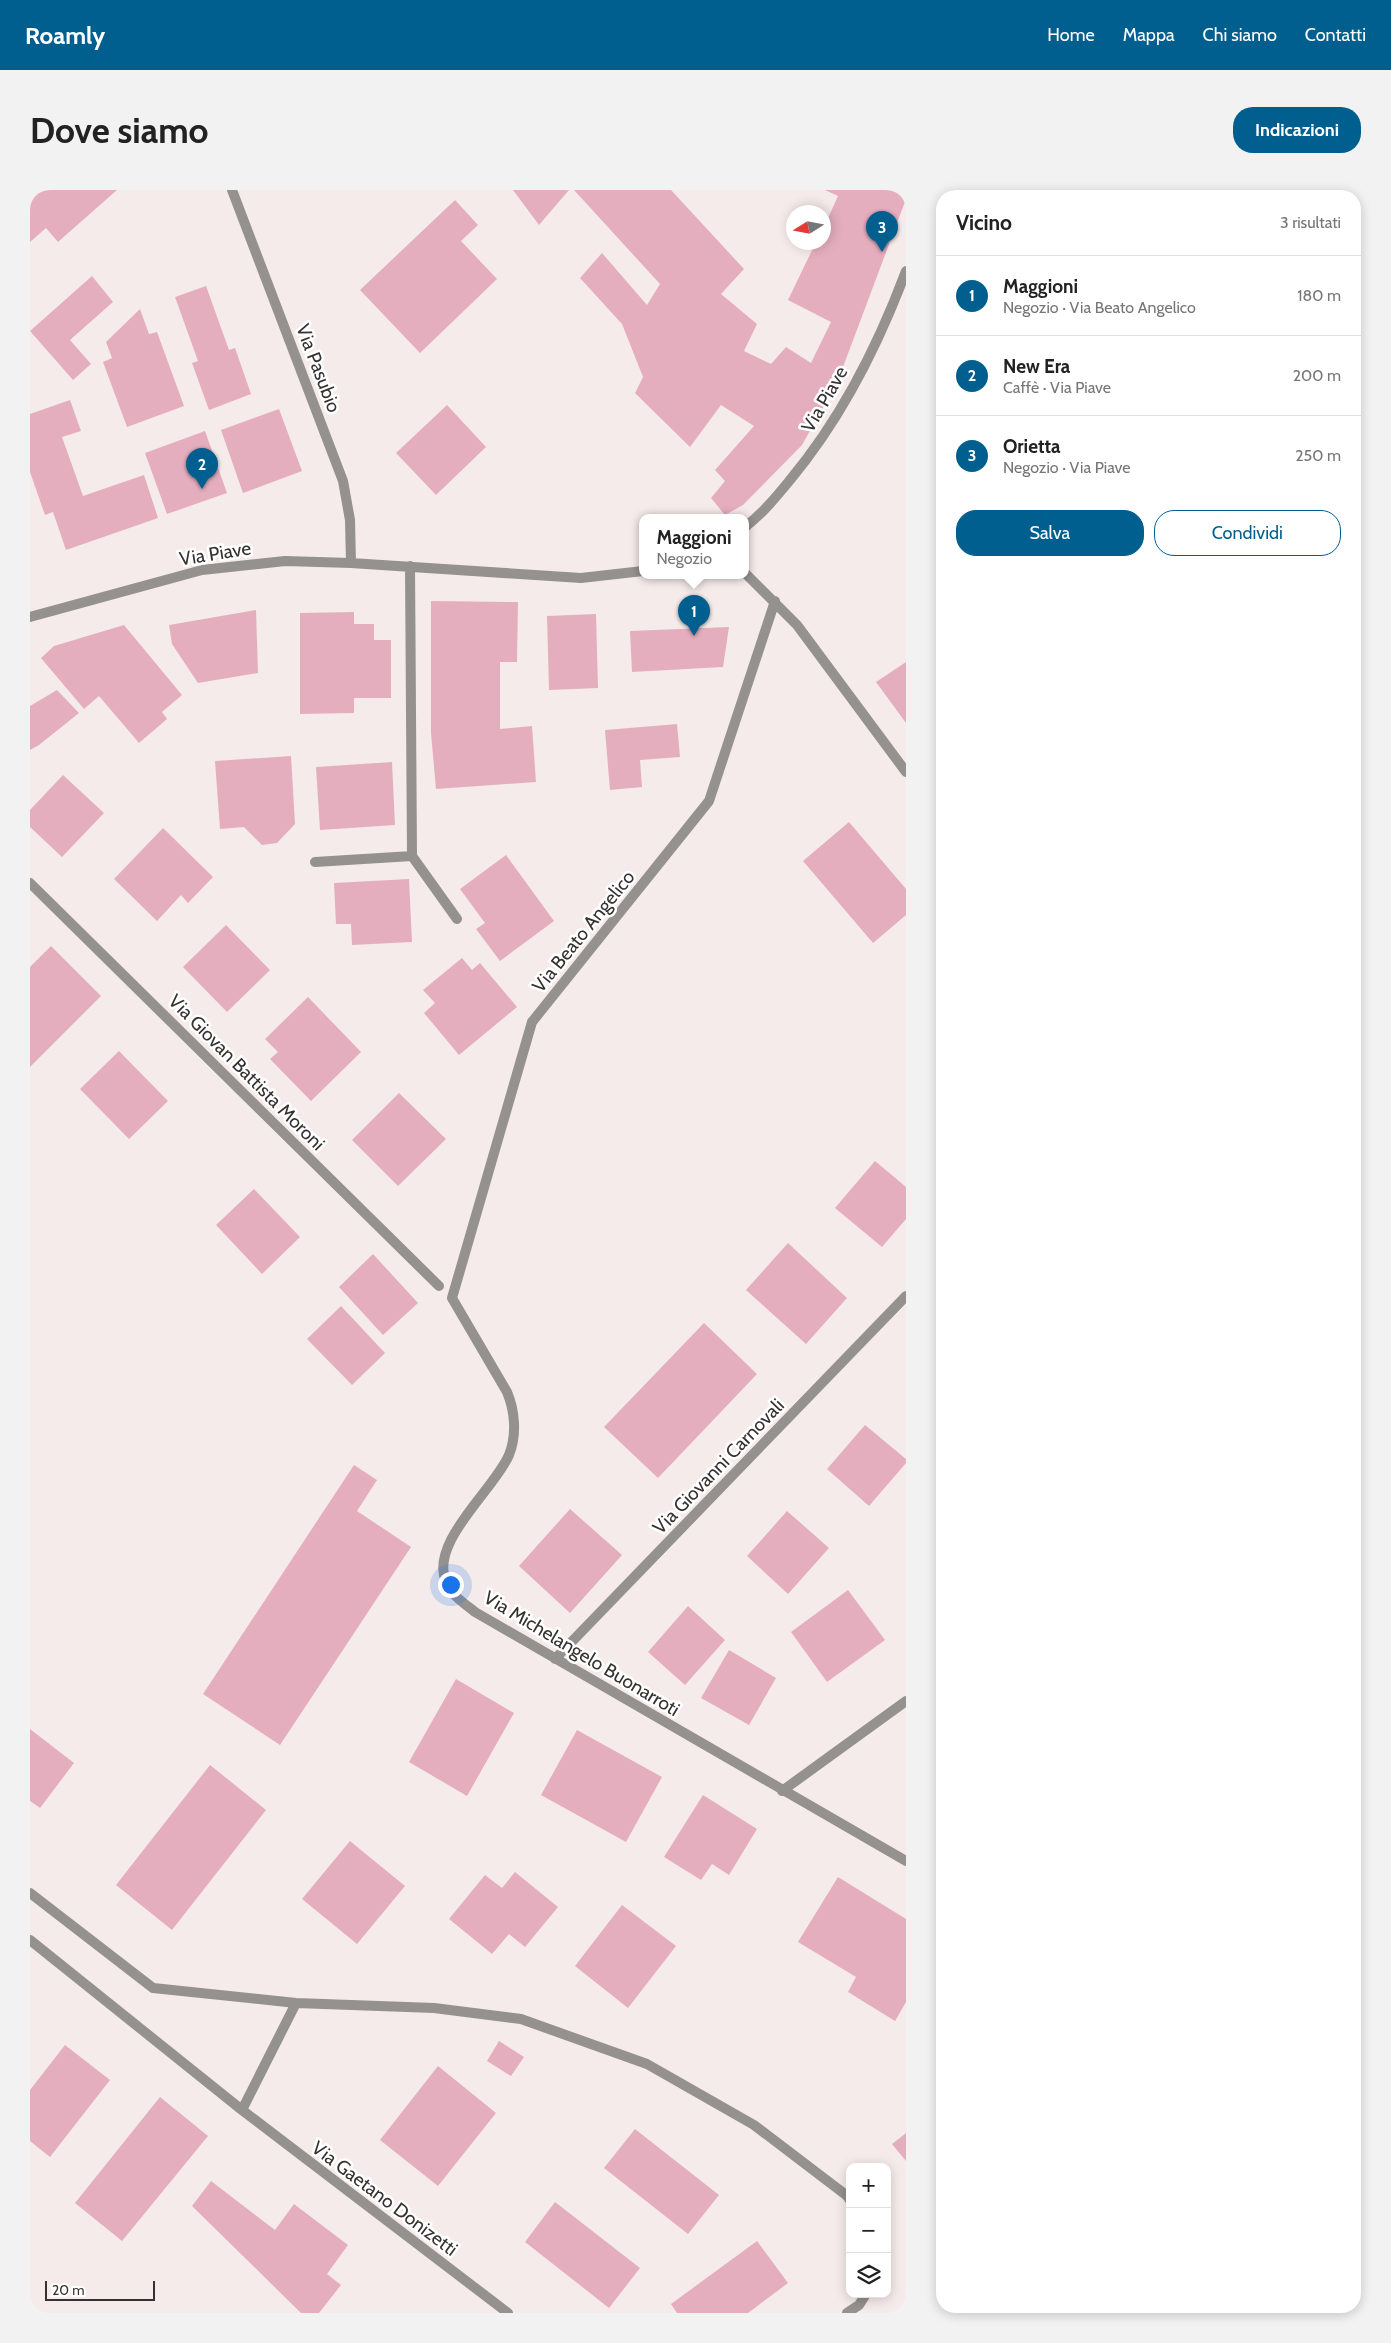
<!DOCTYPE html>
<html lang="it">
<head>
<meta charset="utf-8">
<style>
  body { margin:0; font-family:Cabin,sans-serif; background:#f2f2f2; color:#222 }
  .controls { position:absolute; right:15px; bottom:15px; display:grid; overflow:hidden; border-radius:10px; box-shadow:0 2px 12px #0003 }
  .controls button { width:45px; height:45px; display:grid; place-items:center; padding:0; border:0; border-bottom:1px solid #e0e0e0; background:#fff; color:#222; font:25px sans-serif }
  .compass { position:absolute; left:756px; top:15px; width:45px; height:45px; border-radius:50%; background:#fff; box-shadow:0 2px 12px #0003; rotate:259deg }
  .scale { position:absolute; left:15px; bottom:12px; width:110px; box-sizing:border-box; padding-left:5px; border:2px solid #363232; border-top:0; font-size:14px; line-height:18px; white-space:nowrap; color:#363232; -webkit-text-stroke:4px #fff; paint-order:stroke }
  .you { position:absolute; left:420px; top:1394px; width:18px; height:18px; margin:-12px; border:4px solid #fff; border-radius:50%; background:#1a73e8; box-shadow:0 0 0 8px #1a73e833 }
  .badge { display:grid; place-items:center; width:32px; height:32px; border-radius:50%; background:#015f8f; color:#fff; font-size:16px; font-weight:700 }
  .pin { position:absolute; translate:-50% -41px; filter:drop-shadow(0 1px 2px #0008) }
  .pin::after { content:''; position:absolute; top:26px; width:18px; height:15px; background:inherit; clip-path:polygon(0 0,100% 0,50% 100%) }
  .popup { position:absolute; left:609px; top:324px; width:110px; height:65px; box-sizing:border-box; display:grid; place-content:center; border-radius:10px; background:#fff; filter:drop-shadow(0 1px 4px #0005); font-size:16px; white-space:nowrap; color:#767676 }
  .popup b { font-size:19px; color:#222 }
  .popup::after { content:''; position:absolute; left:50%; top:100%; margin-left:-10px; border:10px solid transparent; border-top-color:#fff }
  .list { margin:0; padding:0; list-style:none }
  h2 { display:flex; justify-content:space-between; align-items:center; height:65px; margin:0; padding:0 20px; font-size:21px }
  h2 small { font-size:16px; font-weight:400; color:#767676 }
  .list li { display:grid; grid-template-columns:32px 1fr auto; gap:15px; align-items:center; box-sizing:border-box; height:80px; padding:0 20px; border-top:1px solid #e0e0e0 }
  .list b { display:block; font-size:19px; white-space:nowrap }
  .list p { margin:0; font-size:16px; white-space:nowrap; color:#767676 }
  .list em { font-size:16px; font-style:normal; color:#767676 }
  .actions { display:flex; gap:10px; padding:15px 20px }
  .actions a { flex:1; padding:11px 0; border:1px solid #015f8f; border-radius:20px; text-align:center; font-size:18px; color:#015f8f }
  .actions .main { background:#015f8f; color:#fff }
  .icon { flex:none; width:28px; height:28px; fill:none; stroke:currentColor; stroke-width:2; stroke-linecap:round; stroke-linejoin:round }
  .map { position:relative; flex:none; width:876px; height:2123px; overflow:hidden; border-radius:20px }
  header { display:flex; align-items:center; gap:30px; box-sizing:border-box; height:70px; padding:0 25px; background:#015f8f; color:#fff }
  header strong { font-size:24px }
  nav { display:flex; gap:28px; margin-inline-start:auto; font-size:18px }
  .intro { display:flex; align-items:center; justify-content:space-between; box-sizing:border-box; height:120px; padding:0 30px }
  h1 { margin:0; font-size:35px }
  .button { padding:12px 22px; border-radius:20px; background:#015f8f; color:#fff; font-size:18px; font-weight:700 }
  main { display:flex; gap:30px; padding:0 30px }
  aside { flex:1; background:#fff; border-radius:20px; box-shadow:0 2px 12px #0003 }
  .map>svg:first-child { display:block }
  .building { fill:#e5aebf }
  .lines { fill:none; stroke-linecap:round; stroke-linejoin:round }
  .street { stroke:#95918f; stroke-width:10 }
  .labels { text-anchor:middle; stroke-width:5; stroke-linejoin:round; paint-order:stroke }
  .street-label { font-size:19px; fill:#363232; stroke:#fff }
</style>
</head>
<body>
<header>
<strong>Roamly</strong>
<nav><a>Home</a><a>Mappa</a><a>Chi siamo</a><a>Contatti</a></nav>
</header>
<div class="intro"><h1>Dove siamo</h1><a class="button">Indicazioni</a></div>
<main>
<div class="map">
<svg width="876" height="2123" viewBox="0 0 876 2123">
  <rect width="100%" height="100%" fill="#f5ebea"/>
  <path class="building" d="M0,0H87L28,52L16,38L0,52Z
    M483,0H539L509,35Z
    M544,0H641L714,79L691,104L727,134L714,161L741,174L756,157L781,173L801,132L758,110L786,52H794V37L808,6L795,0H876V9L807,193L772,255L713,315L695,325L681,308L695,291L685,280L724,236L691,215L660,257L605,203L613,187L592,134L550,88L572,63L617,115L630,94Z
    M425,10L448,35L431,51L467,89L390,163L330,100Z
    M62,86L83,112L40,150L61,174L43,190L0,141Z
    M176,96L199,160L205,158L221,204L179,220L162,173L168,171L145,107Z
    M110,119L119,144L127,142L154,216L97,237L73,172L82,168L76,152Z
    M40,210L51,241L32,247L53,306L114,285L128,328L36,360L23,322L15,325L0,282V224Z
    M417,215L456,257L406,305L366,263Z
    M249,219L272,281L213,303L191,240Z
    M175,241L197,303L137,324L115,263Z
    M401,411L488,412L487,472H470V539L502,536L506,592L406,599L401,543Z
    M226,420L228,483L168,493L142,454L139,435Z
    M324,422V434H344V450H361V508H324V523L270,524V423Z
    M566,424L568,498L519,500L517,426Z
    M94,435L152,505L132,522L137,529L109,553L69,506L54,519L11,468L24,456Z
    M699,437L693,477L602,482L600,441Z
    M876,472V533L846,492Z
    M27,500L49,523L9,555L0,560V516Z
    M647,534L650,567L610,570L612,597L580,600L575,540Z
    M261,566L265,634L247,653L232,655L214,637L190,639L185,571Z
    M362,572L365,635L290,640L286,577Z
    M33,585L74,623L32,667L0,637V620Z
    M819,632L876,699V725L843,753L773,671Z
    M133,638L183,687L158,713L151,705L127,731L84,689Z
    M476,665L524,731L470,771L446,739L455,733L430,699Z
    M379,689L382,752L322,755L321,734H306L304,693Z
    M196,735L240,780L197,822L153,777Z
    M21,756L71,806L0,877V777Z
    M432,768L442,780L450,773L487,817L429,865L394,823L405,813L393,800Z
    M278,807L331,862L281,911L240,869L248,862L235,849Z
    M89,861L138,911L99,949L50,899Z
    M369,903L416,949L368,996L322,950Z
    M845,971L876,997V1029L852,1057L805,1018Z
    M224,999L270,1047L232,1084L186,1035Z
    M758,1053L817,1108L776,1154L716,1100Z
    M343,1064L388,1113L353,1145L309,1097Z
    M311,1116L355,1163L322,1195L277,1149Z
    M674,1133L727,1184L628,1288L574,1237Z
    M835,1235L876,1269V1273L839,1316L797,1279Z
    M324,1275L347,1290L327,1321L381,1357L250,1555L173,1504Z
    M540,1319L592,1365L540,1423L489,1376Z
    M757,1321L799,1358L758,1404L717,1366Z
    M818,1400L855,1450L797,1492L761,1442Z
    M658,1416L695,1450L655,1495L618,1462Z
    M699,1460L746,1488L719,1535L671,1508Z
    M426,1489L484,1523L437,1606L379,1572Z
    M0,1539L44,1573L10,1618L0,1611Z
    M547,1540L632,1587L596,1652L511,1605Z
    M180,1575L236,1620L142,1740L86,1695Z
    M673,1605L727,1639L699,1685L682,1674L671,1690L634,1667Z
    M320,1651L375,1696L327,1754L272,1709Z
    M485,1682L528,1717L495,1757L479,1744L462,1764L419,1729L455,1685L472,1698Z
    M808,1687L876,1729V1812L865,1831L818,1802L826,1787L768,1752Z
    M592,1715L646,1756L598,1818L545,1776Z
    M469,1851L494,1867L481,1886L457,1871Z
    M35,1855L80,1890L20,1967L0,1951V1900Z
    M408,1876L466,1923L408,1996L350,1950Z
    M130,1907L178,1946L92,2051L45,2013Z
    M605,1939L689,2005L658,2044L574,1978Z
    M876,1943V1971L862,1954Z
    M181,1991L245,2040L264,2014L318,2055L297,2084L311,2095L289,2123H271L162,2016Z
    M525,2012L610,2078L579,2118L495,2052Z
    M727,2051L758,2093L718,2123H647L641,2114Z"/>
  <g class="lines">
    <path class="street" d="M202,0L313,291L320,330L321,373
      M715,337C733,323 746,307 760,290C811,229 848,156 876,81
      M380,376L382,666
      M715,383L767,435L876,582
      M745,411L679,611L502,832L422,1108L477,1202C485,1221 487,1245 479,1265C464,1300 399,1352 416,1392C421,1405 435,1414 445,1422L876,1671
      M0,427L172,380L255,371L321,373L551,388L613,381
      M285,672L382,666L427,729
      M0,693L409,1096
      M525,1469L876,1106
      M752,1601L876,1511
      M0,1703L123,1798L266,1813L404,1818L491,1829L617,1874L724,1935L816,2005L820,2010
      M0,1750L212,1920L478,2123
      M212,1920L266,1813
      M817,2123L829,2115L836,2104"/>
  </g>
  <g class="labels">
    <g class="street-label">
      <text transform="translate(289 178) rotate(69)" y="7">Via Pasubio</text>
      <text transform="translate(794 209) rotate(-60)" y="7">Via Piave</text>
      <text transform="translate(185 363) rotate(-9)" y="7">Via Piave</text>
      <text transform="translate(553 741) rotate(-51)" y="7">Via Beato Angelico</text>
      <text transform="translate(217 882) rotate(45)" y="7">Via Giovan Battista Moroni</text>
      <text transform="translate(688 1276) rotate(-46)" y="7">Via Giovanni Carnovali</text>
      <text transform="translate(552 1463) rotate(31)" y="7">Via Michelangelo Buonarroti</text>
      <text transform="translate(355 2008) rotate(37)" y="7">Via Gaetano Donizetti</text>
    </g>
  </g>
</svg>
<div class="controls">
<button>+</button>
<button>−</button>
<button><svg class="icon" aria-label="layers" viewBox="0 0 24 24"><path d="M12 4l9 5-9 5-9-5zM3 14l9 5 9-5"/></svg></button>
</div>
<svg class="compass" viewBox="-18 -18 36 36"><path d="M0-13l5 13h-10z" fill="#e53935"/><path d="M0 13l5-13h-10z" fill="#767676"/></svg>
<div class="scale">20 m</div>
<div class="you"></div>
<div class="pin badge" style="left:664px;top:446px">1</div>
<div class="popup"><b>Maggioni</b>Negozio</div>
<div class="pin badge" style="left:172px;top:299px">2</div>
<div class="pin badge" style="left:852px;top:62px">3</div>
</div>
<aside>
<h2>Vicino<small>3 risultati</small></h2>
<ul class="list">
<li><span class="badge">1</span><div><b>Maggioni</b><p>Negozio · Via Beato Angelico</p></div><em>180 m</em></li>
<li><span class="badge">2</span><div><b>New Era</b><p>Caffè · Via Piave</p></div><em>200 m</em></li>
<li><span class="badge">3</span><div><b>Orietta</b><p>Negozio · Via Piave</p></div><em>250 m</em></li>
</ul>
<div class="actions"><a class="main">Salva</a><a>Condividi</a></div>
</aside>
</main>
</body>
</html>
